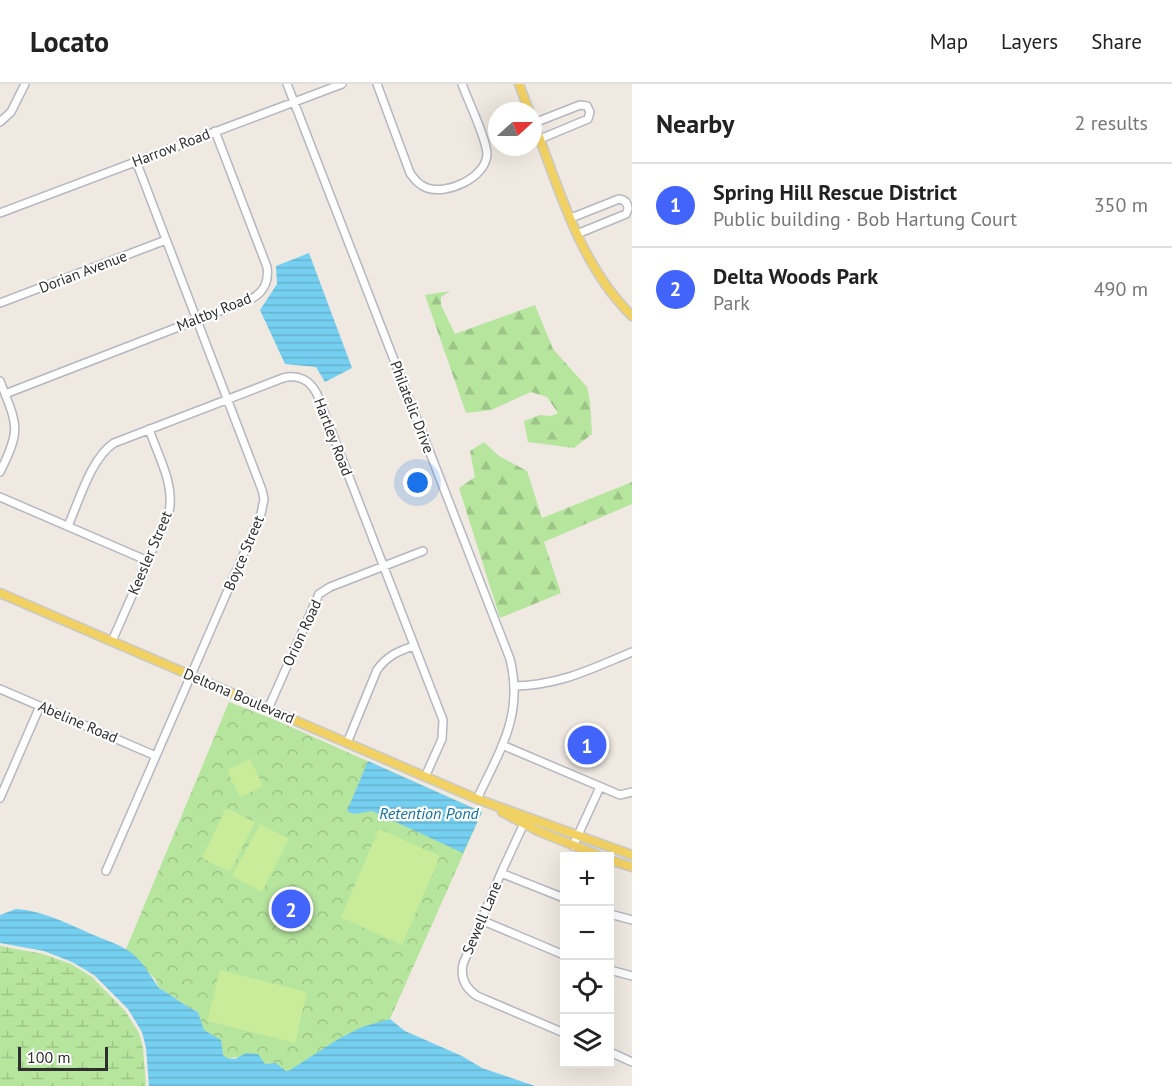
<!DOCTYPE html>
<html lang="en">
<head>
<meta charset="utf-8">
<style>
  body { margin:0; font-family:"PT Sans",sans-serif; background:#f2f2f2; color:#222 }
  .controls { position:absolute; right:18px; bottom:18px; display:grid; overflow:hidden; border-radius:0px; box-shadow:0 6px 24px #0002 }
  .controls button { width:54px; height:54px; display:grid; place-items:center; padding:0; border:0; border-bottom:2px solid #e0e0e0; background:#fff; color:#222; font:30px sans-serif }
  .compass { position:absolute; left:488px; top:18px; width:54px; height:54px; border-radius:50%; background:#fff; box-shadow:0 6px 24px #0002; rotate:69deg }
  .scale { position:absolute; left:18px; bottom:15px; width:90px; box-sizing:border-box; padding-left:6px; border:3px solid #2e2e2e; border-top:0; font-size:16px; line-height:21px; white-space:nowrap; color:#2e2e2e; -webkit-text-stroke:4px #fff; paint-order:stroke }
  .you { position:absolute; left:418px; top:399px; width:21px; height:21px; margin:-15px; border:4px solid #fff; border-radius:50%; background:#1a73e8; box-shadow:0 0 0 9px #1a73e833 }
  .badge { display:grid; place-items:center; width:39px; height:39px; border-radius:50%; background:#4264fb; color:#fff; font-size:20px; font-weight:700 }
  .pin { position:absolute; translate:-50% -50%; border:3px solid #fff; box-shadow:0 2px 6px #0006 }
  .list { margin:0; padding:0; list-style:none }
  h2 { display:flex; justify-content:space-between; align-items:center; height:78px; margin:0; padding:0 24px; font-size:26px }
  h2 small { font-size:20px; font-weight:400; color:#767676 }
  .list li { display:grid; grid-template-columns:39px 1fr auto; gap:18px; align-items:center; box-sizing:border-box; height:84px; padding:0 24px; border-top:2px solid #e0e0e0 }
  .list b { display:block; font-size:22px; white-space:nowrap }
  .list p { margin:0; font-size:20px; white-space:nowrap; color:#767676 }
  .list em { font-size:20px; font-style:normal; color:#767676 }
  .icon { flex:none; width:33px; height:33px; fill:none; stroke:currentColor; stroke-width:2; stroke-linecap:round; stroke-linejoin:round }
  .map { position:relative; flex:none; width:632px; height:1002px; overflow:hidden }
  header { display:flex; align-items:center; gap:36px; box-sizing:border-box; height:84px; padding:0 30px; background:#fff; border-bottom:2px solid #e0e0e0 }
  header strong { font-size:28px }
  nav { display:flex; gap:33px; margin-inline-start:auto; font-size:21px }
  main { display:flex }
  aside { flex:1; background:#fff }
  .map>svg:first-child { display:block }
  .forest { fill:url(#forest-firs) }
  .wetland { fill:url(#wetland-marsh) }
  .park { fill:url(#park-crowns) }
  .pitch { fill:#c9ec9a }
  .water { fill:url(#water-rules) }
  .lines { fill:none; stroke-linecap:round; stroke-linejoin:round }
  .minor-casing { stroke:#b4b7c1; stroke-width:10 }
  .major-casing { stroke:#c9c9c9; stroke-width:11 }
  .minor { stroke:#fff; stroke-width:7 }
  .major { stroke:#f2d163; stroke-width:8 }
  .labels { text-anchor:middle; stroke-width:4.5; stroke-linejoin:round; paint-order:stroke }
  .street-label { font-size:15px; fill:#2e2e2e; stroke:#fff }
  .water-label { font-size:16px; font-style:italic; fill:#0d6fa3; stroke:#fff }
</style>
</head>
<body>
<header>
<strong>Locato</strong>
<nav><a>Map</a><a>Layers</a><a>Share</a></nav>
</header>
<main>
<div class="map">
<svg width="632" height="1002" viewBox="0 0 632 1002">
  <defs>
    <pattern id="forest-firs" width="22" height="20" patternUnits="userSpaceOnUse" patternTransform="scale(1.5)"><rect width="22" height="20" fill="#b6e59e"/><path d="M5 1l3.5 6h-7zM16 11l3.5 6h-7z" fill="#9dc588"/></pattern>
    <pattern id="wetland-marsh" width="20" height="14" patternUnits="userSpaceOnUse" patternTransform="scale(1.5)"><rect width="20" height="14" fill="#b6e59e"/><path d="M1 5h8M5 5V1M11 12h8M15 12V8" fill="none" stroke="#9dc588"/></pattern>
    <pattern id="park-crowns" width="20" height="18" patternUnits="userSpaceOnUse" patternTransform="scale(1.5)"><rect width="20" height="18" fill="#b6e59e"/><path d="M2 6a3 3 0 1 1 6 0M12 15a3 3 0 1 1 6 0" fill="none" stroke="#9dc588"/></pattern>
    <pattern id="water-rules" width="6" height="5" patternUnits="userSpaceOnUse" patternTransform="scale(1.5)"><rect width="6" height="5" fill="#75cff0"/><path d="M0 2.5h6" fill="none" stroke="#66b2ce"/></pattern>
  </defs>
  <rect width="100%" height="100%" fill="#efe9e1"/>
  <path class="forest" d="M450,207L441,213V221L455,250L535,221L553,265L587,303L590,318L592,350L574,364L528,358L524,337L540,331L551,332L558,329L547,313L531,308L491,326L466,329L425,211Z
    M484,358L499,372L527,387L542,434L632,398V420L544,458L561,509L500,534L459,404L475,393L470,367Z"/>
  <path class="wetland" d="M0,862L43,870L71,880L92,893L125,927L139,949L143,964L146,1002H0Z"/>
  <path class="park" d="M229,618L273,635L482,728L390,935C374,941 357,945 342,953C326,962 301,984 286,987L276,979L265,980L241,973L227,974L223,971L220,956L204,946L198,928C184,922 172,911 159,904L156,896L126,865Z"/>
  <path class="pitch" d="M250,675L263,702L240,713L227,686Z
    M226,724L255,738L230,788L202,774Z
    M260,740L289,755L262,808L232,792Z
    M379,745L440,772L402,861L341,833Z
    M297,803L313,835L288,848L271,817Z
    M220,886L307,908L295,959L207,937Z"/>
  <path class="water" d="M309,169L352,284L325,298L316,283L285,280L260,226L277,200L276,182Z
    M368,677L482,728L463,769L372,727L354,730L347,727Z
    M16,825C45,827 70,841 96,852C108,857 124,862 134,871C144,880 152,894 159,904C172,911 184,922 198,928L204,946L221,956L223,971L227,974L235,975L246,969L258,970L265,980L276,979L286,987L290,986L340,954L362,943L390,935L405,947L462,972L482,984L535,1002H149L146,964L142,948L128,925L94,891L72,878L44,867L0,859V831Z"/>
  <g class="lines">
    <g class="minor-casing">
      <path id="minor" d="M287,0L510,575C524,631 500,666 477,715
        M377,0L410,89C415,96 419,101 427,104C447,111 485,94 487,71C487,55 468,17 462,0
        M0,38L11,28L25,0
        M534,39L580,21L587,22L590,28L588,35L540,55
        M0,129L342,0
        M571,134L619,115C625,116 628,119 628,125L626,130L577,150
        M0,219L166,156
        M0,297C17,341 22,344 0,388
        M5,310L251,215C264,208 269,198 267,183L215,47
        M0,413L148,477
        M68,442C79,417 91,374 114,359L283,294C298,290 310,296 317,310L443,636L442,655L425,693
        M112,557L169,428C175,400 158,372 149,345
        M515,602C560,601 591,585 632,568
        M0,605L156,672
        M268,625L319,510L330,503L423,467
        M347,659L377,586C387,572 398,567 414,562
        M502,661L620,711L632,708
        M0,714L40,622
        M526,735L501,789L463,880C460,894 465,904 477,912L564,949
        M573,762L600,703
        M106,787L261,430L264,415L262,406L136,77
        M501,789L564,814
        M610,830L632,836
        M481,836L564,871
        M610,886L632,892
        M610,968L632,978"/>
    </g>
    <g class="major-casing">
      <path id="major" d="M519,0L529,27
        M533,37C559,104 579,180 632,232
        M0,509L477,715L632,771
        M502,728L538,747L600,772
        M610,776L632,783"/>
    </g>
    <use href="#minor" class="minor"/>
    <use href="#major" class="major"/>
  </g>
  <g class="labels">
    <g class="street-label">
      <text transform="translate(171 64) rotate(-21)" y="5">Harrow Road</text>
      <text transform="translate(83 188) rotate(-21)" y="5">Dorian Avenue</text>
      <text transform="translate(214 228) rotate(-22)" y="5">Maltby Road</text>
      <text transform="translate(412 323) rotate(69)" y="5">Philatelic Drive</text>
      <text transform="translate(333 353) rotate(69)" y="5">Hartley Road</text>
      <text transform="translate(150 469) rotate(-67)" y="5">Keesler Street</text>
      <text transform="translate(244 469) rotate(-67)" y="5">Boyce Street</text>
      <text transform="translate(302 549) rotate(-65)" y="5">Orion Road</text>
      <text transform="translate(239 612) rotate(23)" y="5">Deltona Boulevard</text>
      <text transform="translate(78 638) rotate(23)" y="5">Abeline Road</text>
      <text transform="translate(482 834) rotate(-67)" y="5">Sewell Lane</text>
    </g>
    <g class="water-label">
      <text x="429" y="735">Retention Pond</text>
    </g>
  </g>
</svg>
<div class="controls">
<button>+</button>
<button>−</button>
<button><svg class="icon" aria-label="locate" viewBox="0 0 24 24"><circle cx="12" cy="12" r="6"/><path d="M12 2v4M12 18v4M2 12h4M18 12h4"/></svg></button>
<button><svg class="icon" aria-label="layers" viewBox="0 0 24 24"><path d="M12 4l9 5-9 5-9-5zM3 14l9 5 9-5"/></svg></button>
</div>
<svg class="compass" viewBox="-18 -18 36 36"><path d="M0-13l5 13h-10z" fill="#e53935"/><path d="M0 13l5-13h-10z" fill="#767676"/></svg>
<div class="scale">100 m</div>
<div class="you"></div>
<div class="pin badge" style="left:587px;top:661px">1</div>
<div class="pin badge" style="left:291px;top:825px">2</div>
</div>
<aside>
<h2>Nearby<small>2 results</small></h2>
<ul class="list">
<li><span class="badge">1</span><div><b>Spring Hill Rescue District</b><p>Public building · Bob Hartung Court</p></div><em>350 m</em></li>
<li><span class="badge">2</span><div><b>Delta Woods Park</b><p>Park</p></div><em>490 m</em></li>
</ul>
</aside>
</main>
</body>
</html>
